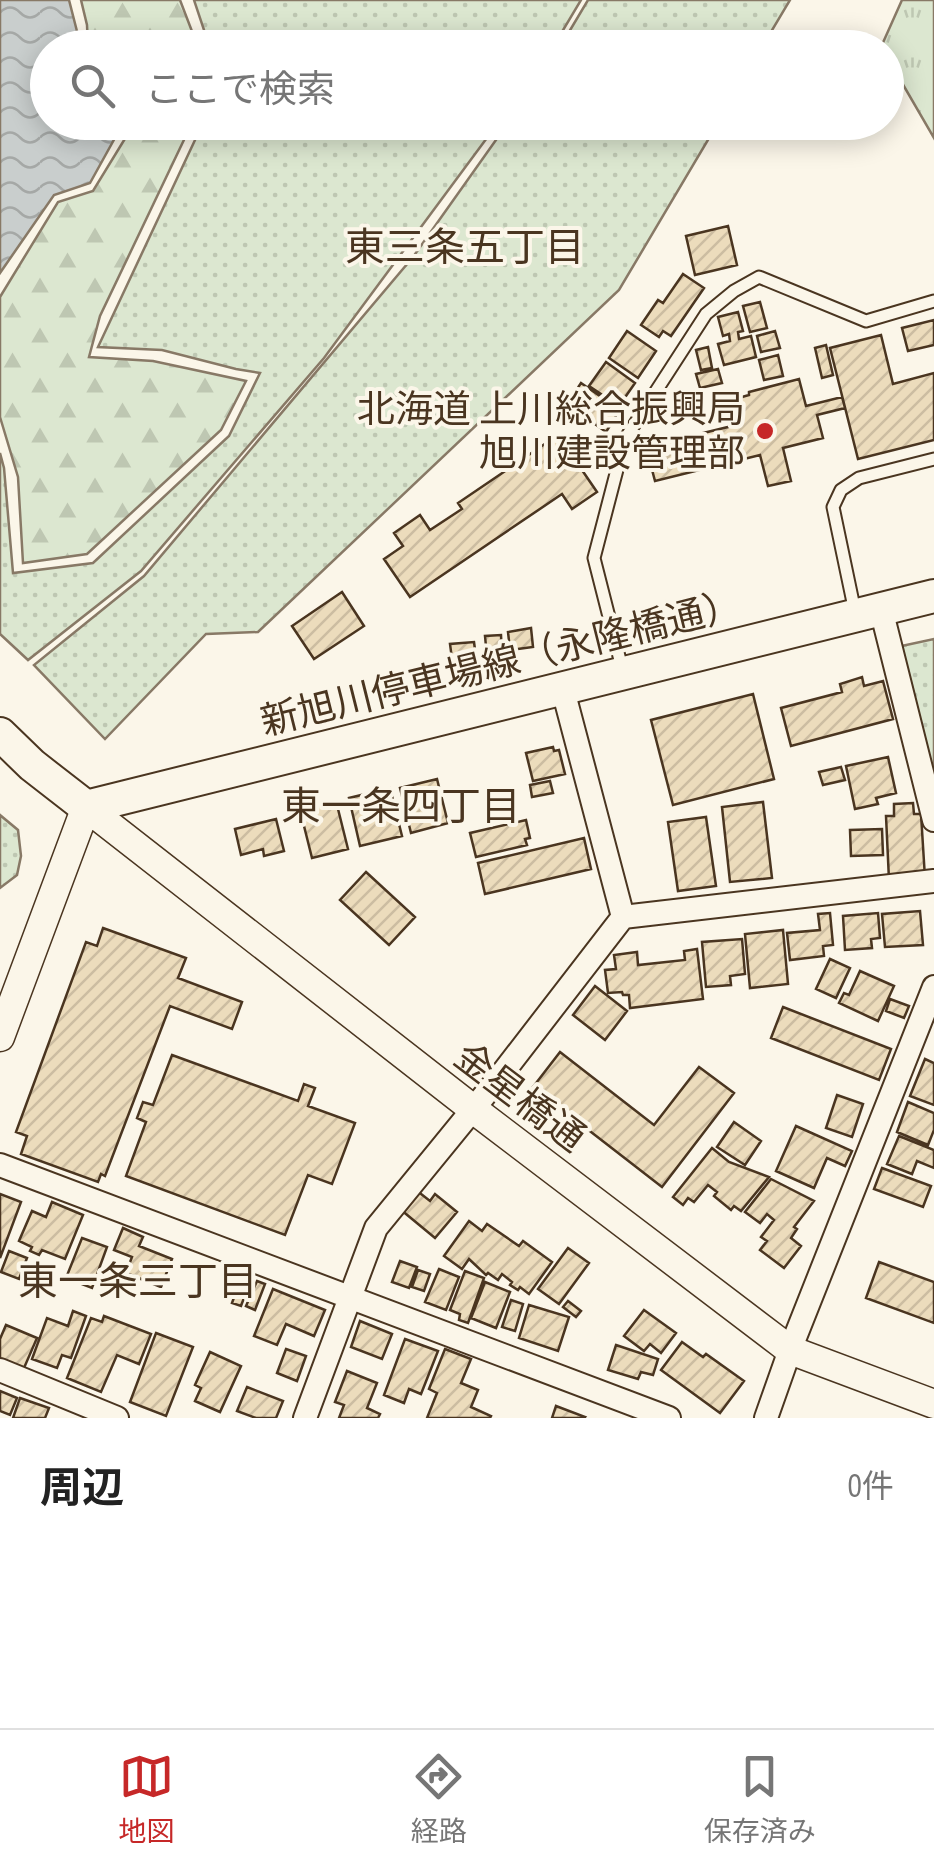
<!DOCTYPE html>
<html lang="ja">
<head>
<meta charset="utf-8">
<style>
  body { margin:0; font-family:"PT Sans Narrow","Noto Sans JP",sans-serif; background:#f2f2f2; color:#222 }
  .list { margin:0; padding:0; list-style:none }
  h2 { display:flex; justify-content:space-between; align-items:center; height:130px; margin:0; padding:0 40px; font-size:42px }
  h2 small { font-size:32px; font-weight:400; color:#767676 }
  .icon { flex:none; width:55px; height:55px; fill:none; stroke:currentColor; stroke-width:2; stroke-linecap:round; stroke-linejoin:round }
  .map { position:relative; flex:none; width:934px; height:1418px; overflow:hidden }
  .search { position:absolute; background:#fff; box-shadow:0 5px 25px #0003; left:30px; right:30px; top:30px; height:110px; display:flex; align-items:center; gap:25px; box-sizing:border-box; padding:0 35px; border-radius:55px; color:#767676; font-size:38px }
  .sheet { height:310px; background:#fff }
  nav { display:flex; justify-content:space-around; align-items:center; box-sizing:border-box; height:140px; border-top:2px solid #e0e0e0; background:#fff; font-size:28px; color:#767676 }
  nav a { display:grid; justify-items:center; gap:5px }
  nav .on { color:#c62828 }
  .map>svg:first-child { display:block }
  .grass { fill:url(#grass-dots); stroke:#887966; stroke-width:2.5 }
  .forest { fill:url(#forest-firs); stroke:#887966; stroke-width:2.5 }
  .park { fill:url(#park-tufts); stroke:#887966; stroke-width:2.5 }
  .water { fill:url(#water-waves); stroke:#887966; stroke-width:2.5 }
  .building { fill:url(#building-hatch); stroke:#4a3520; stroke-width:2.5 }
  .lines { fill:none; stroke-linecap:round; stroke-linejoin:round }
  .service-casing { stroke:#4a3520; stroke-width:15 }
  .minor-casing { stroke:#4a3520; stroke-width:26 }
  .tertiary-casing { stroke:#4a3520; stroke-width:31 }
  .secondary-casing { stroke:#4a3520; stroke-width:36 }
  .service { stroke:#fbf6e9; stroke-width:11 }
  .minor { stroke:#fbf6e9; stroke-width:22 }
  .tertiary { stroke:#fbf6e9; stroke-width:28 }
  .secondary { stroke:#fbf6e9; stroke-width:32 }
  .poi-dot { fill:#c62828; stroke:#fbf6e9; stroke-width:4 }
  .labels { text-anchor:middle; stroke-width:8; stroke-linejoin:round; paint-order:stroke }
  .poi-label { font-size:38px; fill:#4a3520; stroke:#fbf6e9; text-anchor:end }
  .street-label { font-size:38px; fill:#4a3520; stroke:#fbf6e9 }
  .neighbourhood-label { font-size:40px; fill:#4a3520; stroke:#fbf6e9 }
</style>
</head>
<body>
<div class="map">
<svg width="934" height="1418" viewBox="0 0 934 1418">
  <defs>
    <pattern id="grass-dots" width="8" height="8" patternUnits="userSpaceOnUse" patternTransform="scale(2.5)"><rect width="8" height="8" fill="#dce7d0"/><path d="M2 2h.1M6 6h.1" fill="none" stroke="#bec7b2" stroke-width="1.8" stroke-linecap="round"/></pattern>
    <pattern id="forest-firs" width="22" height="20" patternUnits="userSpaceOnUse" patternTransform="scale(2.5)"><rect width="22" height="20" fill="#dce7d0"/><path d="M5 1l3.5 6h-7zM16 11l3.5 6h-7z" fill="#bec7b2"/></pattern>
    <pattern id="park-tufts" width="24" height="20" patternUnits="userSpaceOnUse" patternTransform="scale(2.5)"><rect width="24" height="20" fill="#dce7d0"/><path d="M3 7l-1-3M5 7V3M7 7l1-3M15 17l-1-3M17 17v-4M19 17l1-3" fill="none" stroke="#bec7b2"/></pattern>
    <pattern id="water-waves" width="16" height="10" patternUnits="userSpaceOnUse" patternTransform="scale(2.5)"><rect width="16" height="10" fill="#c9cecd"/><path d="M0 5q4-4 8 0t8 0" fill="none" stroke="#a5a8a6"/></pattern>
    <pattern id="building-hatch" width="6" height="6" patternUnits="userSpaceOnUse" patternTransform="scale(2.5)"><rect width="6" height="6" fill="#ecdcbc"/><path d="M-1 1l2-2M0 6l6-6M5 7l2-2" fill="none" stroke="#ccbda1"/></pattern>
  </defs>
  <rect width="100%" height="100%" fill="#fbf6e9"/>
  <path class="grass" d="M194,0H581L553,47L210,48Z
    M588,0H790L762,47H560Z
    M203,123H498L324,358L141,571L28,660L0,634V453L4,468L13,573L93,563L229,436L260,373L236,369L162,350L98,347Z
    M508,123H718L619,290L258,632L206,634L105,739L34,665L144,576L413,257Z
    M934,639V812L897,647Z
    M0,815L18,830L21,856L17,875L0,888Z"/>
  <path class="forest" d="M81,0H180L198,47H88L87,25Z
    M116,123H192L100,316L89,357L153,361L246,381L221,430L87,554L23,563L18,477L0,417V297L58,202L93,191L126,137Z"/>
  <path class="park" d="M902,0H934V138L887,57L886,48L881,47Z"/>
  <path class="water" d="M0,0H69L81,47L48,48V122L109,123L116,136L90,183L54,195L0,273Z"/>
  <path class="building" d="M728,226L737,265L695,275L686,236Z
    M683,274L704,288L671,336L663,331L659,337L641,325L658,300L663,303Z
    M760,302L767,328L750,332L743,306Z
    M738,312L743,331L738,332L739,339L751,336L756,357L724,365L718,344L730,341L729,334L723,336L718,317Z
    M934,320V345L908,351L902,328Z
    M627,331L656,351L638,378L609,358Z
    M775,331L780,348L761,352L757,336Z
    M881,335L893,384L934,373V440L858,459L830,348Z
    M826,345L833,375L822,378L815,348Z
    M708,347L712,368L701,370L696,350Z
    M778,355L783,376L764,380L759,360Z
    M606,362L635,383L619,406L589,386Z
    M718,369L722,383L700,388L696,374Z
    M799,379L806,406L842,397L845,408L817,415L823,438L783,448L791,481L768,486L760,455L655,481L646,447L736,425L728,393L733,391L735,399L749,395V392Z
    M581,383L620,410L606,432L567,404Z
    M558,435L597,492L572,509L562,494L410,597L384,559L403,546L394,533L420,515L430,530L462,509L458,503Z
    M342,592L364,626L314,659L292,626Z
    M531,628L533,647L510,650L508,632Z
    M501,635L502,656L487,657L485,636Z
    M474,642L476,657L452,659L450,644Z
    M862,677L864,686L883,681L893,719L791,746L781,708L842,692L840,684Z
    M753,694L774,779L673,805L651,720Z
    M553,747L554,751L559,750L565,774L533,781L526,753Z
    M888,757L896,793L876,798L878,804L855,809L846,766Z
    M841,767L845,780L823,785L819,772Z
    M437,779L448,823L411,833L400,788Z
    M550,781L553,793L532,797L530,785Z
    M390,788L402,836L360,846L349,798Z
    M336,801L348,849L312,858L300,810Z
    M763,802L772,878L730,882L722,807Z
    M913,803L914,814H921L925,878L889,880L886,816H894V804Z
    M706,817L716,886L678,891L668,822Z
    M276,819L284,851L264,856L263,849L241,855L235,829Z
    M526,820L530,838L525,839L527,845L476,857L470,833Z
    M882,829L883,855L851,856L850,830Z
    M584,838L591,869L485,894L478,863Z
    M366,872L415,917L389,945L340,900Z
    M920,911L923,945L885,947L882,914Z
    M830,913L833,945L823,946L824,956L790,960L787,933L820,930L818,914Z
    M878,913L880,938L871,939L872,948L845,950L843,916Z
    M103,928L186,958L178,978L242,1002L232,1029L170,1006L105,1176L101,1174L98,1182L21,1154L27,1136L16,1132L86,942L97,946Z
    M783,930L788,984L750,988L745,934Z
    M742,939L745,974L730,976L731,985L706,987L702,942Z
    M697,949L703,999L630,1008L629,995H623L622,992L608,993L605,970L616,969L614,955L637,952L638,965L685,960L684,951Z
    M830,959L850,968L836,998L816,989Z
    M860,971L894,986L878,1021L839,1003L844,993L849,995Z
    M595,986L627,1011L605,1040L573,1015Z
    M890,999L909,1006L904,1018L886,1011Z
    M783,1007L891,1049L879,1080L771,1038Z
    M560,1052L654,1125L699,1067L734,1093L662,1187L533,1087Z
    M172,1055L298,1101L304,1084L315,1088L308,1106L355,1123L332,1184L308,1175L285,1235L126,1176L146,1122L137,1118L143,1102L153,1105Z
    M925,1059L934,1063V1105L910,1096Z
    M837,1095L863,1104L852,1137L826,1128Z
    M908,1102L934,1113V1130L928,1145L897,1132Z
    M734,1122L761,1141L745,1165L717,1147Z
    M796,1126L852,1151L845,1166L827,1158L814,1188L776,1171Z
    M899,1136L934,1150V1168L917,1161L912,1174L887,1164Z
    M712,1148L729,1162L769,1177L741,1211L734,1206L731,1210L714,1196L717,1192L708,1185L694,1202L688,1198L683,1205L673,1197Z
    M882,1168L931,1186L923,1207L874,1189Z
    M771,1179L814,1201L794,1227L797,1229L791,1238L801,1246L784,1268L760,1250L767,1241L761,1237L774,1220L767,1214L760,1223L745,1212Z
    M416,1190L430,1201L435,1194L457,1212L435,1238L400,1209Z
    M0,1194L21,1202L0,1258Z
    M52,1202L83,1215L65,1259L42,1250L39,1255L30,1251L32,1247L19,1241L32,1211L46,1217Z
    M469,1221L482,1231L487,1224L519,1246L523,1241L552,1262L529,1294L520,1287L518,1290L510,1285L512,1282L502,1274L498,1280L488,1273L486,1275L469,1259L462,1269L444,1256Z
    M123,1228L143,1237L139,1246L172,1259L161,1287L126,1273L132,1257L114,1250Z
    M82,1238L107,1247L92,1288L66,1278Z
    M568,1248L589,1263L559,1304L538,1289Z
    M9,1251L27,1258L19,1279L1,1272Z
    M400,1261L417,1267L409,1288L392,1282Z
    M879,1262L934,1282V1323L866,1298Z
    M439,1269L459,1277L446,1310L425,1302Z
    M418,1270L430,1274L424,1291L412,1287Z
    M465,1271L484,1278L468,1323L459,1320L460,1314L450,1310Z
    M242,1275L251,1279L241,1306L232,1303Z
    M257,1281L265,1284L255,1310L246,1306Z
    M485,1282L510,1292L496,1328L471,1318Z
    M273,1289L325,1310L314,1336L286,1324L277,1345L254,1336Z
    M511,1300L523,1304L515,1331L502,1327Z
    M568,1301L581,1311L576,1317L563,1307Z
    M529,1305L569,1317L558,1351L519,1338Z
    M644,1310L676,1333L661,1353L650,1344L644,1351L624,1336Z
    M73,1311L86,1316L71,1358L62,1355L57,1368L32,1359L47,1318L68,1326Z
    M104,1316L151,1334L139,1364L117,1355L101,1392L67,1378L91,1318L102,1322Z
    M360,1321L392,1334L382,1359L351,1347Z
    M6,1325L37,1338L24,1368L0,1359V1339Z
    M156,1333L193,1347L166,1416L130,1402Z
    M405,1339L438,1351L421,1394L409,1389L404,1403L384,1395Z
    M682,1342L703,1357L706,1354L744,1381L720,1413L661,1370Z
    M616,1345L658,1359L653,1375L641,1372L638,1379L608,1370Z
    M286,1349L306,1356L297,1381L277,1373Z
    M445,1349L471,1359L461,1383L478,1390L471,1407L491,1416L490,1418H427L437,1393L429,1389Z
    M210,1352L241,1366L220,1412L195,1401L201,1388L195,1385Z
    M347,1371L377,1383L367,1408L380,1414L378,1418H339L344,1405L335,1402Z
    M247,1387L283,1401L276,1418H256L237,1411Z
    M0,1391L17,1398L10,1415L0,1411Z
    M20,1398L49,1408L45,1418H13Z
    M556,1406L585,1417L584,1418H552Z"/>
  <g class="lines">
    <g class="service-casing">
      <path id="service" d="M855,612L833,507L841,490L859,478L934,459
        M623,672L594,558L625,439L706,314L734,291L759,277L866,321L934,301"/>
    </g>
    <g class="minor-casing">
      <path id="minor" d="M881,609L934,820
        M563,690L623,917
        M0,1165L669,1418
        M0,1370L117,1418
        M305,1418L376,1228L501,1075L623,917L934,881
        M766,1418L790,1350L934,987"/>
    </g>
    <g class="tertiary-casing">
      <path id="tertiary" d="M0,1037L86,807L473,1109L790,1350L934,1404"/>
    </g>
    <g class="secondary-casing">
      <path id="secondary" d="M0,734L32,765L86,807L934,596"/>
    </g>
    <use href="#service" class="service"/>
    <use href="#minor" class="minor"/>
    <use href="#tertiary" class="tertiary"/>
    <use href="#secondary" class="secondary"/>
  </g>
  <circle class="poi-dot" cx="765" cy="431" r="10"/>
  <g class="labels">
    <g class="poi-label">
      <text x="745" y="422">北海道 上川総合振興局<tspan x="745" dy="44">旭川建設管理部</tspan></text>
    </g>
    <g class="street-label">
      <text transform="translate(501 663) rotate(-14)" y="13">新旭川停車場線（永隆橋通）</text>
      <text transform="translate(520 1097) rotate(37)" y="13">金星橋通</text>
    </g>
    <g class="neighbourhood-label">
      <text x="465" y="261">東三条五丁目</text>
      <text x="401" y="820">東一条四丁目</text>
      <text x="138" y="1295">東一条三丁目</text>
    </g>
  </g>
</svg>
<div class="search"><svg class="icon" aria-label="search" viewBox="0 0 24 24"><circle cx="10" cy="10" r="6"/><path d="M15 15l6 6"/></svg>ここで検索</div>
</div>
<section class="sheet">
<h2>周辺<small>0件</small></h2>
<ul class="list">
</ul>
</section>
<nav>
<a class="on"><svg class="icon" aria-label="map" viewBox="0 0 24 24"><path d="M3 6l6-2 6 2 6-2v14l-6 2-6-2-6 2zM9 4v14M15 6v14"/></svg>地図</a>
<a><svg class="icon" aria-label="directions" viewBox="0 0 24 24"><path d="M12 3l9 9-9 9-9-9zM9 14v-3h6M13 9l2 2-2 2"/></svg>経路</a>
<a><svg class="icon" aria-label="saved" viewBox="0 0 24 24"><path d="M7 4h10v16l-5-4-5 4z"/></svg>保存済み</a>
</nav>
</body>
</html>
